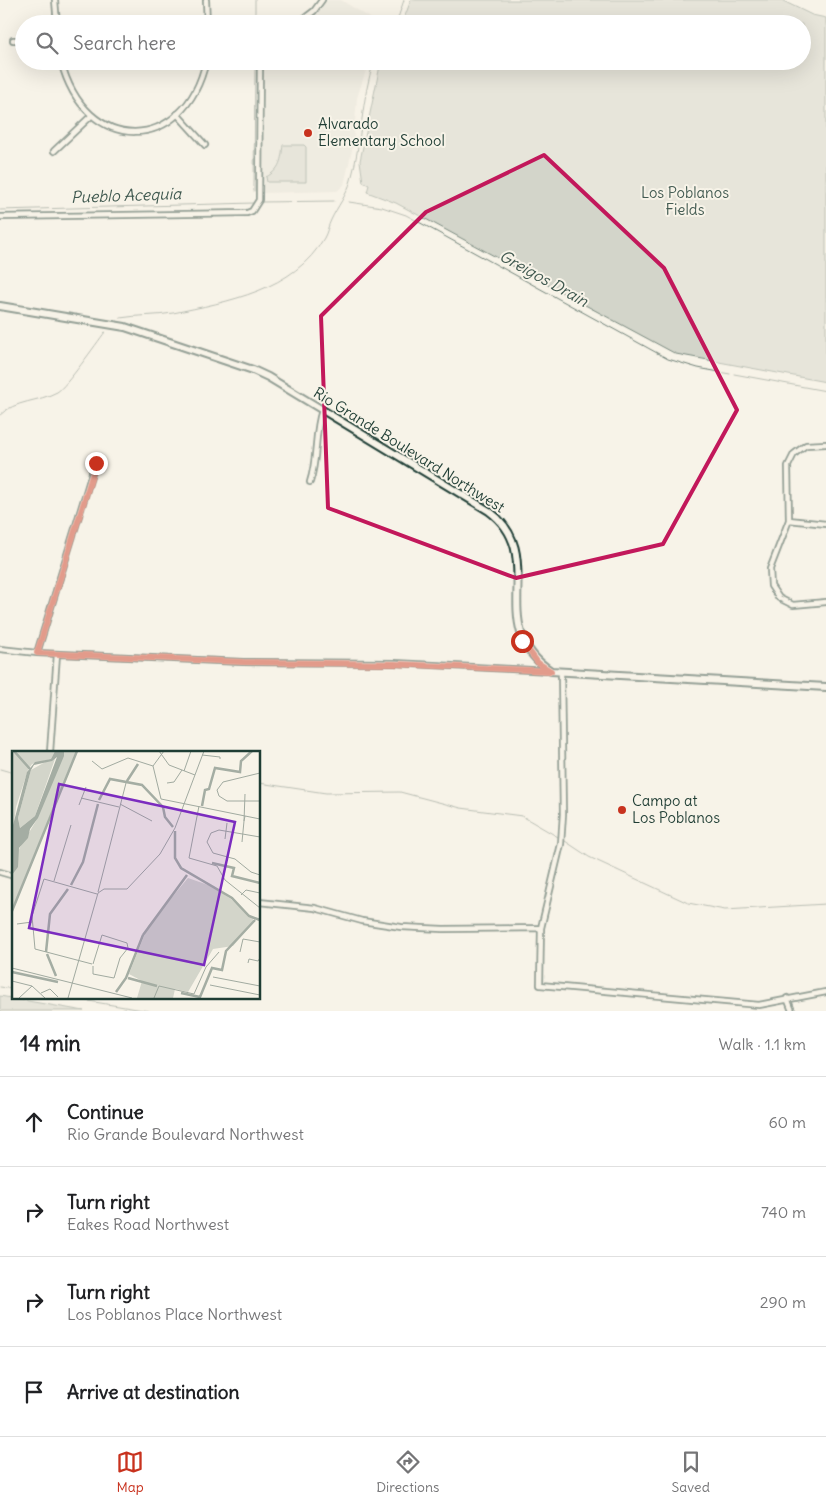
<!DOCTYPE html>
<html lang="en">
<head>
<meta charset="utf-8">
<style>
  body { margin:0; font-family:Delius,sans-serif; background:#f2f2f2; color:#202124 }
  .stop { position:absolute; width:15px; height:15px; margin:-11px; border:4px solid #c8321e; border-radius:50%; background:#fff }
  .stop.end { background:#c8321e; border-color:#fff; box-shadow:0 1px 5px #0008 }
  .list { margin:0; padding:0; list-style:none }
  h2 { display:flex; justify-content:space-between; align-items:center; height:65px; margin:0; padding:0 20px; font-size:21px }
  h2 small { font-size:16px; font-weight:400; color:#757577 }
  .list li { display:grid; grid-template-columns:32px 1fr auto; gap:15px; align-items:center; box-sizing:border-box; height:90px; padding:0 20px; border-top:1px solid #e0e0e0 }
  .list b { display:block; font-size:19px; white-space:nowrap }
  .list p { margin:0; font-size:16px; white-space:nowrap; color:#757577 }
  .list em { font-size:16px; font-style:normal; color:#757577 }
  .icon { flex:none; width:28px; height:28px; fill:none; stroke:currentColor; stroke-width:2; stroke-linecap:round; stroke-linejoin:round }
  .map { position:relative; flex:none; width:826px; height:1011px; overflow:hidden }
  .search { position:absolute; background:#fff; box-shadow:0 5px 20px #0002; left:15px; right:15px; top:15px; height:55px; display:flex; align-items:center; gap:12px; box-sizing:border-box; padding:0 18px; border-radius:28px; color:#757577; font-size:19px }
  .sheet { height:425px; background:#fff }
  nav { display:flex; justify-content:space-around; align-items:center; box-sizing:border-box; height:70px; border-top:1px solid #e0e0e0; background:#fff; font-size:14px; color:#757577 }
  nav a { display:grid; justify-items:center; gap:2px }
  nav .on { color:#c8321e }
  .map>svg:first-child { display:block }
  .built { fill:#e5e4d9 }
  .green { fill:#d3d5ca; stroke:#79897f }
  .lines { fill:none; stroke-linecap:round; stroke-linejoin:round }
  .stream { stroke:#6f8077; stroke-width:1 }
  .street-casing { stroke:#1f3d34; stroke-width:8 }
  .secondary-casing { stroke:#1f3d34; stroke-width:10 }
  .street { stroke:#f7f3e8; stroke-width:4.5 }
  .secondary { stroke:#f7f3e8; stroke-width:6 }
  .route { stroke:#c8321e; stroke-width:6 }
  .marked { fill:none; stroke:#c2185b; stroke-width:4; stroke-linejoin:round }
  .poi-dot { fill:#c8321e; stroke:#f7f3e8; stroke-width:2 }
  .labels { text-anchor:middle; stroke-width:4; stroke-linejoin:round; paint-order:stroke }
  .poi-label { font-size:15px; fill:#1f3d34; stroke:#f7f3e8; text-anchor:start }
  .park-label { font-size:15px; fill:#435b52; stroke:#f7f3e8 }
  .street-label { font-size:15px; fill:#1f3d34; stroke:#f7f3e8 }
  .water-label { font-size:16px; font-style:italic; fill:#405950; stroke:#f7f3e8 }
  .inset-river { fill:none; stroke:#a4ada3; stroke-width:2.5 }
  .inset-road { fill:none; stroke:#a1aaa0; stroke-width:1 }
  .view { fill:#7b2cbf; fill-opacity:0.15; stroke:#7b2cbf; stroke-width:2.5 }
  .inset-edge { fill:none; stroke:#1f3d34; stroke-width:2.5 }
</style>
</head>
<body>
<div class="map">
<svg width="826" height="1011" viewBox="0 0 826 1011">
  <rect width="100%" height="100%" fill="#f7f3e8"/>
  <filter id="ink" filterUnits="userSpaceOnUse"><feTurbulence type="fractalNoise" baseFrequency=".02" numOctaves="2"/><feDisplacementMap in="SourceGraphic" scale="10" xChannelSelector="R" yChannelSelector="G"/><feConvolveMatrix kernelMatrix="1 2 1 2 8 2 1 2 1" color-interpolation-filters="sRGB"/></filter>
  <g filter="url(#ink)">
    <path class="built" d="M327,0H341L380,24H310Z
      M264,61H369L357,98L353,146L344,185L337,191L262,193Z"/>
    <path class="green" d="M411,0H781L812,15L826,18V382L676,354L396,203L367,192L369,185L363,182L360,161L381,61H802V24H402Z
      M283,145H304L306,147V182H267L266,177C281,169 281,160 283,145Z
      M0,996L84,1011H0Z"/>
    <g class="lines">
      <path class="stream" d="M255,24V0
        M396,24L404,0
        M254,191L255,61
        M262,202L334,201
        M349,202L382,207L406,215L668,359L698,368L730,374
        M0,210L254,203
        M120,318C138,315 156,316 173,313C227,302 295,290 324,238C327,233 328,226 331,220C337,207 347,195 351,180C362,141 361,100 374,61
        M734,374L826,391
        M0,415C15,400 39,402 57,392C66,387 96,344 105,332
        M0,769L14,773
        M259,783L326,793L400,792L461,808L522,816L558,837
        M565,841L589,857L688,903L725,910L826,904
        M0,987L14,989
        M64,997L149,1011"/>
      <g class="street-casing">
        <path id="street" d="M55,0L57,24
          M206,0L207,24
          M297,24L314,11L322,0
          M13,40H24
          M61,61C85,156 185,155 206,61
          M177,114L205,145
          M54,151L90,117
          M0,217L247,213L252,211L259,200L260,61
          M826,444L806,445L794,454L788,466L789,520L770,569L771,586L779,598L793,605L826,602
          M310,482C318,458 314,433 322,410
          M789,520L826,524
          M0,649L37,653L243,662L395,663L551,671
          M37,653L95,463L93,458
          M561,673L563,814L561,844L541,928L540,985L759,1005L826,992
          M50,752L57,654
          M0,872L14,876
          M259,902L315,908L362,921L401,927L443,929L541,928
          M787,998L792,1011"/>
      </g>
      <g class="secondary-casing">
        <path id="secondary" d="M0,306L125,327L253,370L268,377L489,511C550,556 483,626 551,671L826,687"/>
      </g>
      <use href="#street" class="street"/>
      <use href="#secondary" class="secondary"/>
    </g>
  </g>
  <g class="lines" filter="url(#ink)">
    <path class="route" d="M96,463L37,653L243,662L395,664L551,671L538,663L522,641"/>
  </g>
  <path d="M0 0H826V1011H0ZM544,155L664,268L737,410L663,544L516,578L328,508L321,316L426,212Z" fill="#f7f3e8" fill-opacity=".55" fill-rule="evenodd"/>
  <path class="marked" d="M544,155L664,268L737,410L663,544L516,578L328,508L321,316L426,212Z"/>
  <g class="poi-dot">
    <circle cx="308" cy="133" r="5"/>
    <circle cx="622" cy="810" r="5"/>
  </g>
  <g class="labels">
    <g class="poi-label">
      <text x="318" y="129">Alvarado<tspan x="318" dy="17">Elementary School</tspan></text>
      <text x="632" y="806">Campo at<tspan x="632" dy="17">Los Poblanos</tspan></text>
    </g>
    <g class="park-label">
      <text x="685" y="198">Los Poblanos<tspan x="685" dy="17">Fields</tspan></text>
    </g>
    <g class="street-label">
      <text transform="translate(409 450) rotate(32)" y="5">Rio Grande Boulevard Northwest</text>
    </g>
    <g class="water-label">
      <text transform="translate(126 195) rotate(-2)" y="6">Pueblo Acequia</text>
      <text transform="translate(544 278) rotate(29)" y="6">Greigos Drain</text>
    </g>
  </g>
  <g transform="translate(12 751)">
    <rect width="248" height="248" fill="#f7f3e8"/>
    <path d="M0,0H43L39,8L20,13L16,19L4,56L0,89ZM52,0H64L0,158V124L5,111L4,103L24,70ZM44,5L23,65L8,77L6,67L19,19ZM176,127L199,135L219,148L241,167V172L221,195L201,198L176,241L163,238L161,247H125L130,230L117,223L136,175Z" fill="#d3d5ca"/>
    <path d="M43,0H52V5L26,67L18,78L16,87L7,97L6,116L0,124L1,74L15,21L23,11L39,8ZM45,6L23,65L8,77L6,67L19,19L22,14L40,10Z" fill="#a4ada3" fill-rule="evenodd"/>
    <path class="inset-river" d="M2,0L18,18M115,30L126,13M87,49L98,28L130,34L151,56L153,66L161,76M190,55L193,39L197,38L203,17L228,21L229,10L240,0M163,80V107L169,117L220,147L237,165L248,169M200,112L222,117L220,125L248,132M59,134L71,111L86,53M0,160L65,0M131,184L175,124M34,201L38,163L56,138M35,203L44,225M0,221L46,231M116,227L145,235M104,241L114,227L131,184M169,242L188,246L200,217L210,219L214,200L243,169"/>
    <path class="inset-road" d="M147,0L157,14L183,24M152,0L141,15L149,48L248,68M190,4L208,6V8M80,10L90,18L116,7L141,15M172,20L179,0M248,22L211,31L205,39L207,45L215,50H248M155,32L162,31L170,19M69,47L107,56M108,53L140,70M67,54L74,36M187,55L177,107L205,115L213,129L248,157M233,65L232,70L233,43M248,86L207,79L199,82L195,91L201,102L223,108L239,121L248,124M213,88L215,72M230,91L232,70M42,130L59,74M86,141L114,32M229,144L234,139L248,142M5,173L20,171M228,201L231,188L248,191M236,212L237,208L246,210L248,207M80,213L23,198L20,165L32,128L85,143M81,215V223L102,227L108,207L116,197L115,192L90,184L81,213M0,217L120,247M201,226L248,235M0,230L20,235L33,247M198,234L248,244M29,242L38,238L46,246M7,247L20,235M56,247L86,142L92,138H115L148,103L163,77L192,0M142,247L147,235L182,243L194,216L207,201"/>
    <path class="view" d="M47,33L223,71L192,214L17,177Z"/>
    <rect width="248" height="248" class="inset-edge"/>
  </g>
</svg>
<div class="stop" style="left:522px;top:641px"></div>
<div class="stop end" style="left:96px;top:463px"></div>
<div class="search"><svg class="icon" aria-label="search" viewBox="0 0 24 24"><circle cx="10" cy="10" r="6"/><path d="M15 15l6 6"/></svg>Search here</div>
</div>
<section class="sheet">
<h2>14 min<small>Walk · 1.1 km</small></h2>
<ul class="list">
<li><svg class="icon" aria-label="ahead" viewBox="0 0 24 24"><path d="M12 20V5M6 11l6-6 6 6"/></svg><div><b>Continue</b><p>Rio Grande Boulevard Northwest</p></div><em>60 m</em></li>
<li><svg class="icon" aria-label="right" viewBox="0 0 24 24"><path d="M7 20v-9h11M14 6l5 5-5 5"/></svg><div><b>Turn right</b><p>Eakes Road Northwest</p></div><em>740 m</em></li>
<li><svg class="icon" aria-label="right" viewBox="0 0 24 24"><path d="M7 20v-9h11M14 6l5 5-5 5"/></svg><div><b>Turn right</b><p>Los Poblanos Place Northwest</p></div><em>290 m</em></li>
<li><svg class="icon" aria-label="arrive" viewBox="0 0 24 24"><path d="M6 21V4h12l-3 4 3 4H6"/></svg><div><b>Arrive at destination</b></div></li>
</ul>
</section>
<nav>
<a class="on"><svg class="icon" aria-label="map" viewBox="0 0 24 24"><path d="M3 6l6-2 6 2 6-2v14l-6 2-6-2-6 2zM9 4v14M15 6v14"/></svg>Map</a>
<a><svg class="icon" aria-label="directions" viewBox="0 0 24 24"><path d="M12 3l9 9-9 9-9-9zM9 14v-3h6M13 9l2 2-2 2"/></svg>Directions</a>
<a><svg class="icon" aria-label="saved" viewBox="0 0 24 24"><path d="M7 4h10v16l-5-4-5 4z"/></svg>Saved</a>
</nav>
</body>
</html>
